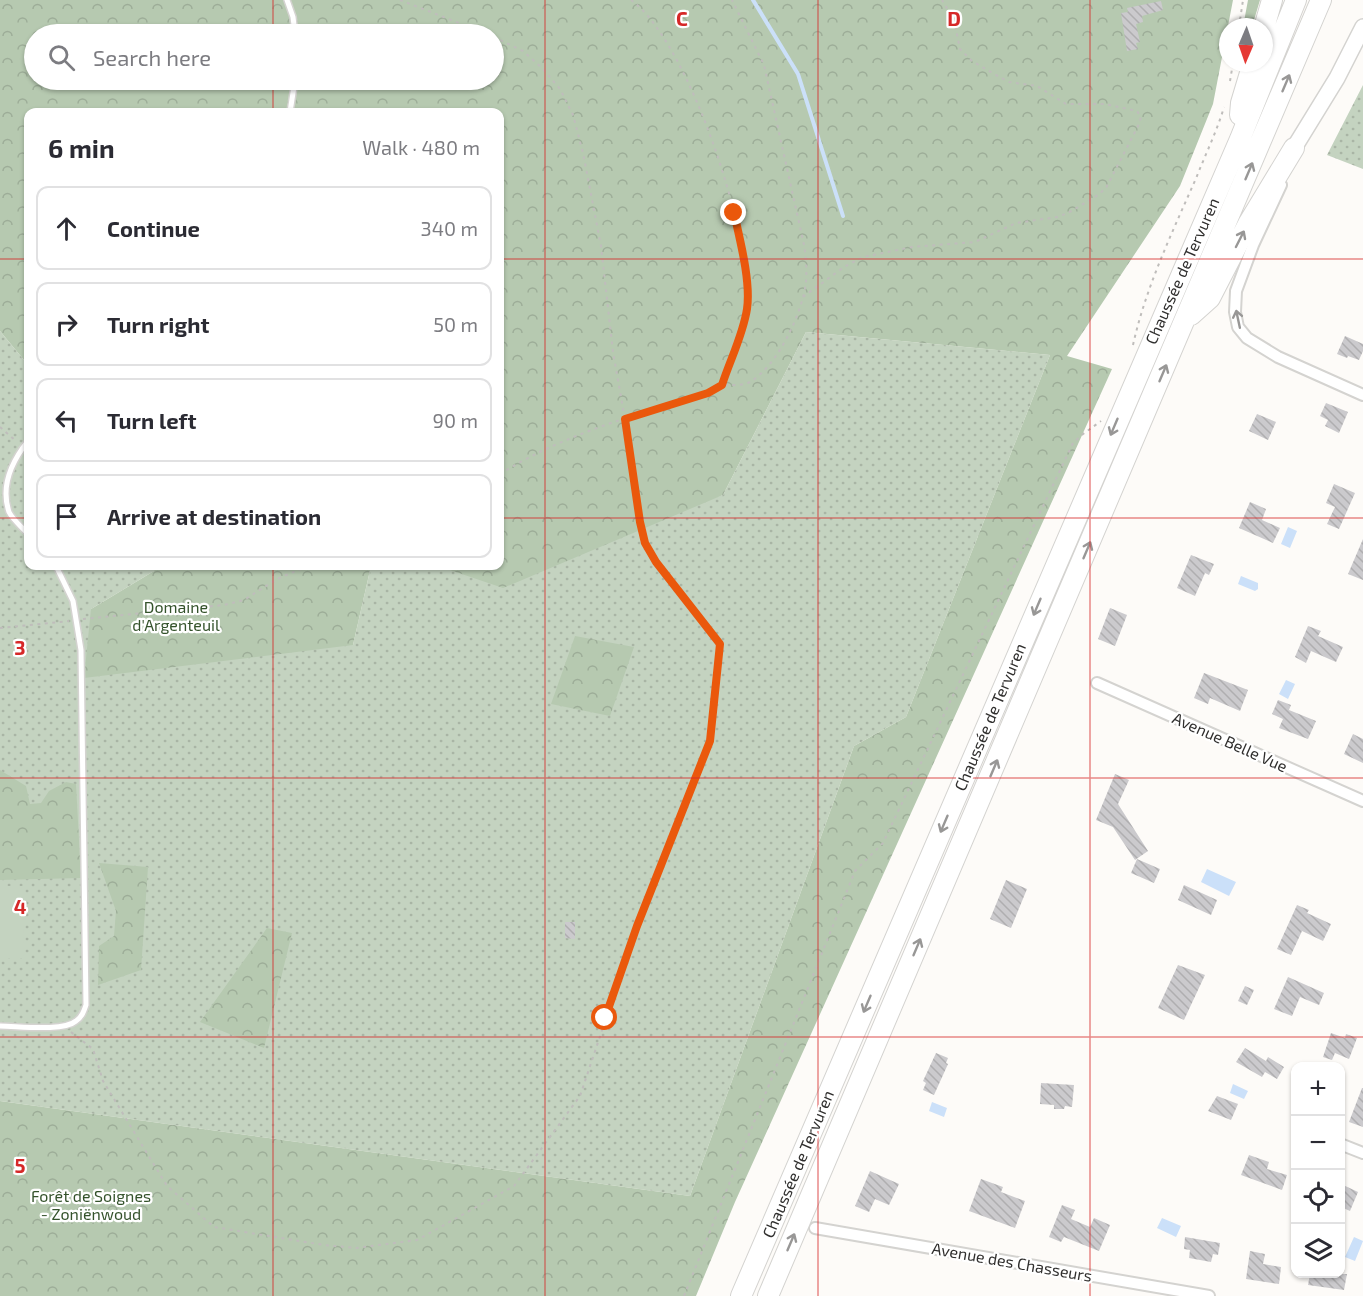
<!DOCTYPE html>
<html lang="en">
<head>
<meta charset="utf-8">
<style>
  body { margin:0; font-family:"Exo 2",sans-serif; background:#f7f7f7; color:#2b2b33 }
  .controls { position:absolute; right:18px; bottom:18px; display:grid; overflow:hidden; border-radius:12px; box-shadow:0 2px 4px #0004 }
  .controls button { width:54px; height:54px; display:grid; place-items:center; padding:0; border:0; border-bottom:2px solid #e1e1e2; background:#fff; color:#2b2b33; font:30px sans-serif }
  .compass { position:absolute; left:1219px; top:18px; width:54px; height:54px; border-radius:50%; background:#fff; box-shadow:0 2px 4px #0004; rotate:182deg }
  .stop { position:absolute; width:18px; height:18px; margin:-14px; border:4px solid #ea580c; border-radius:50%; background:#fff }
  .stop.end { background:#ea580c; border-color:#fff; box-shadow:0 2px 6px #0008 }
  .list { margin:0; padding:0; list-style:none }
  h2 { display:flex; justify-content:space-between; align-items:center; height:78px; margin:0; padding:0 24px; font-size:26px }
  h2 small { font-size:20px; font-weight:400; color:#7c7c81 }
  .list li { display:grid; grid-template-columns:39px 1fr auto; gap:18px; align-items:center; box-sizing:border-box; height:84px; margin:0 12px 12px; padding:0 12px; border:2px solid #e1e1e2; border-radius:12px }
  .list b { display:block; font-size:22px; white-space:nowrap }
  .list em { font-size:20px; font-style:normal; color:#7c7c81 }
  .icon { flex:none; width:33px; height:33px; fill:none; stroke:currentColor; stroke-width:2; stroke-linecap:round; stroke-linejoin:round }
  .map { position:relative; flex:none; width:1363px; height:1296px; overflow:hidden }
  .search { position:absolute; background:#fff; box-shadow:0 2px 4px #0004; left:24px; top:24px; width:480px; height:66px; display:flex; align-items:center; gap:15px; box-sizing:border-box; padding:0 21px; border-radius:33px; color:#7c7c81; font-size:22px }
  .panel { position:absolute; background:#fff; box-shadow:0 2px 4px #0004; left:24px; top:108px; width:480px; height:462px; border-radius:12px }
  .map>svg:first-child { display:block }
  .grass { fill:url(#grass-dots) }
  .forest { fill:url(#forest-crowns); fill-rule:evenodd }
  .pitch { fill:#c4d3c0 }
  .water { fill:#cbe0f9 }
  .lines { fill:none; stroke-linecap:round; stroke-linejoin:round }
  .stream { stroke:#cbe0f9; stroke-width:4 }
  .building { fill:url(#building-back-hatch) }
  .lane-casing { stroke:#d4d3d0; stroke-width:8 }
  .street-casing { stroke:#d4d3d0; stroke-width:14 }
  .secondary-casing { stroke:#d4d3d0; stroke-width:18 }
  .highway-casing { stroke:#d4d3d0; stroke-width:22 }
  .path { stroke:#bfbdbb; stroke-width:2; stroke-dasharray:3 4.5; stroke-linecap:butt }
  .lane { stroke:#fff; stroke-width:5 }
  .street { stroke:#fff; stroke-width:10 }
  .secondary { stroke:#fff; stroke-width:15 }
  .highway { stroke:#fff; stroke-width:20 }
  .oneway { stroke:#989796 }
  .route { stroke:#ea580c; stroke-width:8 }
  .grid { fill:none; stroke:#d62828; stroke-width:1.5; stroke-opacity:0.55 }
  .labels { text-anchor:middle; stroke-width:4.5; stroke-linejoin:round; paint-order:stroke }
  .street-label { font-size:16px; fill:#302f2e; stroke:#fff }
  .park-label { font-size:16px; fill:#34522b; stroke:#fff }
  .grid-label { font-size:20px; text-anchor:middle; font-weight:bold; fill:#d62828; stroke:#fff; stroke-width:4.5; stroke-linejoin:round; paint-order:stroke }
</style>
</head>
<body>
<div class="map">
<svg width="1363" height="1296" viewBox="0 0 1363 1296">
  <defs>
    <pattern id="grass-dots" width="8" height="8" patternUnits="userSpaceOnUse" patternTransform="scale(1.5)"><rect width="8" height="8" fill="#c4d3c0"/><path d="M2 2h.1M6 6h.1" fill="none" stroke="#a9b5a5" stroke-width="1.8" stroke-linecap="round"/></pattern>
    <pattern id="forest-crowns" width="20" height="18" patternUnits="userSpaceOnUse" patternTransform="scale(1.5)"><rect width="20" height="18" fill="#b6c9b0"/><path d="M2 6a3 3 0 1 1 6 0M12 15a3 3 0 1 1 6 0" fill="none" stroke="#9dad98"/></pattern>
    <pattern id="building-back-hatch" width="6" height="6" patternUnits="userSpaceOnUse" patternTransform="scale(1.5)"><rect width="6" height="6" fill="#cbcacd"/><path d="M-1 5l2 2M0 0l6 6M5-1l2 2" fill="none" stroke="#afaeb0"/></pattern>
  </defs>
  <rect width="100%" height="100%" fill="#fdfbf8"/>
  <path class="grass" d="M1363,85V169L1327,155Z
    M0,331L28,365V566H155L154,571L91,609L353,645L371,566H500L723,495L806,332L1050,355L906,717L854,746L690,1196L0,1101Z"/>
  <path class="forest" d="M0,0H1233L1213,104L1180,186L1067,356L1112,369L735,1202L696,1296H0V1101L690,1196L854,746L906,717L1050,355L806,332L723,495L503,588L438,566H500V112H28V365L0,331ZM34,34H494V80H34Z
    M1248,0H1260L1252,27H1243Z
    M155,566H371L353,645L84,678L91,609L154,571Z
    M575,636L634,647L610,716L551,704Z
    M0,770L26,786L30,804L41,803L49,791L66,782L76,784L81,878L0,880Z
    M99,863L148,867L141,970L98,985L99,946L114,936L116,911Z
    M267,928L292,933L264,1048L200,1022Z"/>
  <path class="pitch" d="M0,886H24L23,958H0Z"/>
  <path class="water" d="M1288,527L1297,531L1290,548L1281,544Z
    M1241,576L1258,583V589L1255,591L1238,584Z
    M1286,680L1295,684L1288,699L1279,694Z
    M1207,869L1236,882L1229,896L1201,882Z
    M1233,1084L1248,1091L1244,1099L1230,1093Z
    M932,1102L947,1108L944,1117L929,1111Z
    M1162,1218L1181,1226L1176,1237L1157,1228Z
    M1354,1237L1363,1241L1355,1261L1345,1257Z"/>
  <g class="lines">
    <path class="stream" d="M753,0L798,74L843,216"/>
  </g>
  <path class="building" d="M1161,1L1163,10L1142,16L1143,22L1136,24L1140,42L1136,43L1138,49L1127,51L1121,13L1128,12L1127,8Z
    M1345,336L1363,344V351L1359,360L1348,356L1347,358L1337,354Z
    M1326,403L1348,412L1339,433L1325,426L1328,420L1320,416Z
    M1257,414L1276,422L1268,440L1249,431Z
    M1334,484L1355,493L1339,529L1327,524L1335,507L1326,503Z
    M1250,502L1266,509L1262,520L1280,528L1273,543L1239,528Z
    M1363,539V580L1348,574Z
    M1191,555L1214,564L1209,575L1205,573L1195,596L1177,588Z
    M1110,608L1127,615L1115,646L1098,639Z
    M1308,626L1321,631L1318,636L1343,647L1336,662L1311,651L1306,663L1295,657Z
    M1204,673L1248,690L1240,711L1210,698L1208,704L1194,698Z
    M1278,700L1291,705L1289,710L1316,721L1308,739L1279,728L1283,719L1272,714Z
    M1353,734L1363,739V763L1344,754Z
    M1115,774L1129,780L1118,804L1148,851L1135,860L1113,827L1096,820Z
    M1137,859L1160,869L1154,883L1131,873Z
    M1006,880L1027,889L1011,928L990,919Z
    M1184,885L1217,900L1211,915L1178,900Z
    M1297,905L1309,910L1307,913L1331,924L1323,941L1302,931L1291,955L1277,949Z
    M565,922H575V939L565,938Z
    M1178,965L1205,975L1184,1020L1158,1008Z
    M1288,977L1324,993L1319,1005L1300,997L1292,1016L1274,1009Z
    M1245,986L1254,990L1247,1005L1238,1001Z
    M1331,1033L1345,1038L1346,1034L1357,1038L1349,1059L1335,1053L1332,1060L1323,1057Z
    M1245,1048L1266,1061L1268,1057L1284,1067L1277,1079L1265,1072L1262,1077L1236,1062Z
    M936,1053L948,1058L946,1063L948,1064L934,1095L923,1090L926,1083L923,1081Z
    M1041,1083L1074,1085L1072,1107L1065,1106L1064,1109H1054V1105L1040,1104Z
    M1362,1088H1363V1127L1349,1122Z
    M1217,1096L1238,1104L1231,1120L1208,1111Z
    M1249,1155L1269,1162L1267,1169L1287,1175L1282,1190L1241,1175Z
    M870,1171L899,1184L889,1205L875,1199L869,1212L855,1206Z
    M981,1179L1003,1187L1001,1192L1025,1201L1015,1228L969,1211Z
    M1341,1184L1358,1192L1350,1211L1341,1207Z
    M1062,1205L1075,1210L1071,1219L1090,1227L1094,1218L1110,1225L1099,1251L1064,1237L1061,1242L1049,1237Z
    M1185,1237L1220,1243L1218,1255L1213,1254L1211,1262L1189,1258L1190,1250L1184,1249Z
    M1250,1251L1265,1254L1263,1264L1281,1267L1279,1284L1246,1279Z
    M1310,1274H1347L1344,1290L1308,1285Z"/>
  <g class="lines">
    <g class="lane-casing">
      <path id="lane" d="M287,0L293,17L295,34
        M290,112L295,80
        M28,441C12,461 0,485 9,512C13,520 22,527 28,534
        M0,1026C18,1026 63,1032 76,1021C82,1017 84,1011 86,1005L81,650L73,601L56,566"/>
    </g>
    <g class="street-casing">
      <path id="street" d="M1281,185L1253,245L1236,291L1235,312L1238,327L1247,338L1278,357L1363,395
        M1097,683L1363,801
        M1340,1144L1363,1153
        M815,1228L1209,1296"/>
    </g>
    <g class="secondary-casing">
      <path id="secondary" d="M1294,148L1337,78L1363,27"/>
    </g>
    <g class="highway-casing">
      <path id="highway" d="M1264,28L1272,0
        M1240,115L1241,103L1253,63
        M1191,315L1210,298L1248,224L1294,148
        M741,1296L1240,139L1296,0
        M768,1296L1321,0"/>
    </g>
    <path class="path" d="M400,0L487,34
      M631,0C689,42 752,235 747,306C746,329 729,362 722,385C730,385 742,386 750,382C778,365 802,314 806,282C807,270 806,257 804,245L764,65L732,0
      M1239,27L1243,0
      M1230,81L1233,63
      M803,297L844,267L863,257L912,247L975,242L1016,223L1057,217L1068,213L1098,195L1106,188L1138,126L1141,117L1137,111L1105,104H1066L1037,86L1009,82L996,75L972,61L960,49L954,20L942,0
      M1133,345C1146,286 1173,231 1197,176C1206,153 1217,131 1224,107
      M0,427L16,441
      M500,474C538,450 583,432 626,418C658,408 693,402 721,385
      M83,619L224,605L244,600L277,579L308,566
      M0,628L69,621
      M71,1032L93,1049L103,1081L167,1186L214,1227L324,1245L356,1248L417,1240L514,1186L580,1096L637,926L710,741L720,644L656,562L645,543L640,522L632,459L613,352L601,246L583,153L573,115L560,89L542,68L523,51L494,37
      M684,1296L855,871L883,843L1073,443L1083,434L1101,421"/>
    <use href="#lane" class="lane"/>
    <use href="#street" class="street"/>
    <use href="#secondary" class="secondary"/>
    <use href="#highway" class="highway"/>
  </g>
  <defs><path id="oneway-shaft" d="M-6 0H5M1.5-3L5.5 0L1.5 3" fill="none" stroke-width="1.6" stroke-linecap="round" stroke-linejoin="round" transform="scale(1.5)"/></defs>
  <g class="oneway">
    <use href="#oneway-shaft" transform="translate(1286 83) rotate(-67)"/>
    <use href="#oneway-shaft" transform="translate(1249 171) rotate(-67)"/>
    <use href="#oneway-shaft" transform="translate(1240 239) rotate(-63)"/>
    <use href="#oneway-shaft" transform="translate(1238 319) rotate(-102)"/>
    <use href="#oneway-shaft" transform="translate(1163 373) rotate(-67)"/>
    <use href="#oneway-shaft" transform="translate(1114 427) rotate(113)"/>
    <use href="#oneway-shaft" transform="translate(1087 550) rotate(-67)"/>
    <use href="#oneway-shaft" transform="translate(1037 607) rotate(113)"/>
    <use href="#oneway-shaft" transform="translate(994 768) rotate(-67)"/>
    <use href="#oneway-shaft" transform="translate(944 824) rotate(113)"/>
    <use href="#oneway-shaft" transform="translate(917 947) rotate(-67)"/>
    <use href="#oneway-shaft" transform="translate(867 1004) rotate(113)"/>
    <use href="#oneway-shaft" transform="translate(791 1242) rotate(-67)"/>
  </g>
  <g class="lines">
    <path class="route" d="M605,1018L637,926L710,741L720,644L656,562L645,543L640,522L625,419L708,393L722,385C730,360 743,335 747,309C751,282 740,240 734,213"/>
  </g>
  <path class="grid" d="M273,0V34M545,0V1296M818,0V1296M1090,0V1296M273,80V112M0,259H28M500,259H1363M0,518H28M500,518H1363M273,566V1296M0,778H1363M0,1037H1363"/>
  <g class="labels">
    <g class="street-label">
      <text transform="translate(1182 271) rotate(-66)" y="6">Chaussée de Tervuren</text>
      <text transform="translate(990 717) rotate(-67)" y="6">Chaussée de Tervuren</text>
      <text transform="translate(1230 742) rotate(24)" y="6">Avenue Belle Vue</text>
      <text transform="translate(798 1164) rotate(-67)" y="6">Chaussée de Tervuren</text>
      <text transform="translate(1012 1262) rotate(10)" y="6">Avenue des Chasseurs</text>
    </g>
    <g class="park-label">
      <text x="176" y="613">Domaine<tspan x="176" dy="18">d'Argenteuil</tspan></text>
      <text x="91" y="1202">Forêt de Soignes<tspan x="91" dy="18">- Zoniënwoud</tspan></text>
    </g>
  </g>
  <g class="grid-label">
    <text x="682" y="26">C</text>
    <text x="954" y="26">D</text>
    <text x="20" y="655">3</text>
    <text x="20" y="914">4</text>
    <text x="20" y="1173">5</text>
  </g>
</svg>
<div class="controls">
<button>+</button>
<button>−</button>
<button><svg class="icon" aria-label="locate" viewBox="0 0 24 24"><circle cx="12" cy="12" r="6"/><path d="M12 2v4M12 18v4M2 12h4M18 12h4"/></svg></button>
<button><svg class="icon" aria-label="layers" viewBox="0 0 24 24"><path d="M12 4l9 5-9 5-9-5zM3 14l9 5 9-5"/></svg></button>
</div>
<svg class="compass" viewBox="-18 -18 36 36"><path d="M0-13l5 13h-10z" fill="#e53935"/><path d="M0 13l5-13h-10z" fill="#7c7c81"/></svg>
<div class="stop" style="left:605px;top:1018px"></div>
<div class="stop end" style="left:734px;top:213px"></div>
<div class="search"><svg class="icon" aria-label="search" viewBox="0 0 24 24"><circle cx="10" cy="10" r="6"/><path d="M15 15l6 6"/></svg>Search here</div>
<section class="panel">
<h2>6 min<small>Walk · 480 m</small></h2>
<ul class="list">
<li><svg class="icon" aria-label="ahead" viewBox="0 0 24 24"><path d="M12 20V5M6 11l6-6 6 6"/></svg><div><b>Continue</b></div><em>340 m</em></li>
<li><svg class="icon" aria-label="right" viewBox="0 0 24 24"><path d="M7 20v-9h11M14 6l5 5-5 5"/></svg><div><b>Turn right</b></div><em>50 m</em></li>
<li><svg class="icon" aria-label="left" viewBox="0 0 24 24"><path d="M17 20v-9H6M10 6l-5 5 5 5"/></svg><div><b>Turn left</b></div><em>90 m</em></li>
<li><svg class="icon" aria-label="arrive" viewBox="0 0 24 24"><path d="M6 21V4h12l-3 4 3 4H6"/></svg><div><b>Arrive at destination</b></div></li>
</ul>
</section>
</div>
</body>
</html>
